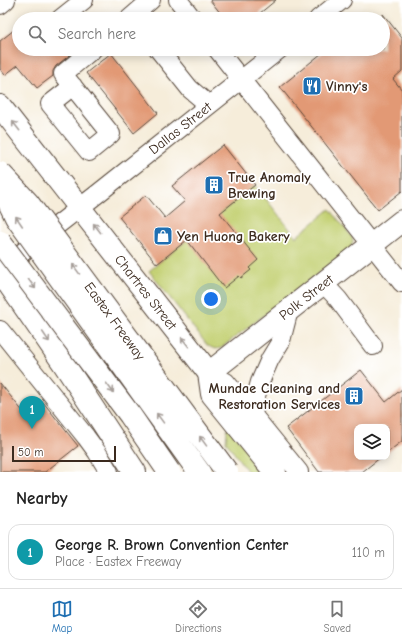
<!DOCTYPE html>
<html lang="en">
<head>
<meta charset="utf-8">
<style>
  body { margin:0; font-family:"Comic Neue",sans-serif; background:#f6f6f6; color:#222 }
  .controls { position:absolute; right:12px; bottom:12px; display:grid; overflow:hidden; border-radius:8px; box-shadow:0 2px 10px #0003 }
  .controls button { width:36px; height:36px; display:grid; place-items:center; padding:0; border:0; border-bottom:1px solid #e0e0e0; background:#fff; color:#222; font:20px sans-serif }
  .scale { position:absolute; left:12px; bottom:10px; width:104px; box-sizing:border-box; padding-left:4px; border:2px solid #3b2a1e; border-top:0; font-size:11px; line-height:14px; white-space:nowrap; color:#3b2a1e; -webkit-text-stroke:3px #fff; paint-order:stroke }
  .you { position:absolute; left:211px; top:299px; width:14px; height:14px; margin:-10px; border:3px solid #fff; border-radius:50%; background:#1a73e8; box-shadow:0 0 0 6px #1a73e833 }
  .badge { display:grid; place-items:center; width:26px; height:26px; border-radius:50%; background:#1f6fb2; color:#fff; font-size:13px; font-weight:700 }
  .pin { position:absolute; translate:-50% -33px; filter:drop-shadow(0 1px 2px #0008) }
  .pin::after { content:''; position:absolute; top:21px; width:14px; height:12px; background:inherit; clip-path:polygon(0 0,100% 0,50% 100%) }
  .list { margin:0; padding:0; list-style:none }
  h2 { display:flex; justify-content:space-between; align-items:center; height:52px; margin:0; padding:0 16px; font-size:17px }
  h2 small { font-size:13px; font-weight:400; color:#767676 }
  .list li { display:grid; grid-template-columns:26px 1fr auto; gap:12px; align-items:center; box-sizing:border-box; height:56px; margin:0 8px 8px; padding:0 8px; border:1px solid #e0e0e0; border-radius:12px }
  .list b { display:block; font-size:15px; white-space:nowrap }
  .list p { margin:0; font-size:13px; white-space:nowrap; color:#767676 }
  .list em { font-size:13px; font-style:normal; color:#767676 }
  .icon { flex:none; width:22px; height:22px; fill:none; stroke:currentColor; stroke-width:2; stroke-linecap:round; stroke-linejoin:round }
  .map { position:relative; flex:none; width:402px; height:472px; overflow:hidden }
  .search { position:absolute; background:#fff; box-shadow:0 2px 10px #0003; left:12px; right:12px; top:12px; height:44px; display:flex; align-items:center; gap:10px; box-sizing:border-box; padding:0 14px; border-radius:22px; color:#767676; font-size:15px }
  .sheet { height:116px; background:#fff }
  nav { display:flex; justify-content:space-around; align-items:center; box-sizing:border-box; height:56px; border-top:1px solid #e0e0e0; background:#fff; font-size:11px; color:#767676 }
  nav a { display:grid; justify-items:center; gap:2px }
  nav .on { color:#1f6fb2 }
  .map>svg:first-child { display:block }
  .green { fill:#c3d072; stroke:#7f7d48 }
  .building { fill:#e29975 }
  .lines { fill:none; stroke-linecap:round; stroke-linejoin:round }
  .minor-casing { stroke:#57473a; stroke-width:20 }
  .major-casing { stroke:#57473a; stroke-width:24 }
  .highway-casing { stroke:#57473a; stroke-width:24 }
  .minor { stroke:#fff; stroke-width:18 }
  .major { stroke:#fff; stroke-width:22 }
  .highway { stroke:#fff; stroke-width:22 }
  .highway-bridge-casing { stroke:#57473a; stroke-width:24; stroke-linecap:butt }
  .highway-bridge { stroke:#fff; stroke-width:22 }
  .oneway { stroke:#a79f9a }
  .labels { text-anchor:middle; stroke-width:3.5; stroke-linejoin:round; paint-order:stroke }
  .poi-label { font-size:14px; font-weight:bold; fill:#3b2a1e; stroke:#fff; text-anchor:start }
  .street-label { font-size:14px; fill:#3b2a1e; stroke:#fff }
</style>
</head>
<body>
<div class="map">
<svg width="402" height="472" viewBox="0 0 402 472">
  <rect width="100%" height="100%" fill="#fff"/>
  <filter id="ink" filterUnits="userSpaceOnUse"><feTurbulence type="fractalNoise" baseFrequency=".025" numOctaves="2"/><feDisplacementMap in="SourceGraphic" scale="8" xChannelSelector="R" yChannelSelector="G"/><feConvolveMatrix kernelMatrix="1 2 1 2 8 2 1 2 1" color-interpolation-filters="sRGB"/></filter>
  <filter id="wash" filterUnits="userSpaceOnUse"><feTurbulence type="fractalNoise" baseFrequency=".012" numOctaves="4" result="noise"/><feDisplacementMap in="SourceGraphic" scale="16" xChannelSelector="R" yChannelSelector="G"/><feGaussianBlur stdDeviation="0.9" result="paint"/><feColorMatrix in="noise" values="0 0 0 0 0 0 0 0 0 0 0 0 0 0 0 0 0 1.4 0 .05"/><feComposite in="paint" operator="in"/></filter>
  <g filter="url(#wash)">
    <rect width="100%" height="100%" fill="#f6edda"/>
    <path class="green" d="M255,185L296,237L330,209L352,237L353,242L350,249L221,348C215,350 212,348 207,345L149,271Z
      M229,428L265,472H248L226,442L227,430Z"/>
    <g id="blocks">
      <path class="building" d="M210,0H276L259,14L264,19H225Z
        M383,14L402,38V71L393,79L402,90V191L378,210L280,87L327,49H383Z
        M19,26V49H65L70,55L56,66L53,71V76L37,88L18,65L5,75L0,69V41Z
        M111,53L158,113L134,133L86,73Z
        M223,145L255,185L220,213L258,260L249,268L251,270L241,278L239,276L224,288L187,240L157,264L119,217L146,195L165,218L185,201L172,186Z
        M361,370L386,402L402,389V441L387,453V427H357V457H381L362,472H319L286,428Z
        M0,383L24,413L43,402L78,446L45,472H0Z"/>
    </g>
  </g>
  <g filter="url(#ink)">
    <use href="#blocks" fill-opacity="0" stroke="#57473a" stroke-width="1"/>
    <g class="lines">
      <g class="minor-casing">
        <path id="minor" d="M178,0L193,19
          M0,5L6,0
          M60,19L84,0
          M129,19L151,0
          M318,19L342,0
          M158,49L190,89L209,105
          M217,49L402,283
          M73,86L50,104L89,152L111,134L63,74L93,49
          M3,264L5,266L96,195L280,49
          M323,283L338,299L373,346
          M0,330L86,437L97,452L109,472
          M209,373L226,382L299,472
          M253,416L256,396L260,382L270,359L281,341L289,310"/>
      </g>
      <g class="major-casing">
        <path id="major" d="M0,106L209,373L402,221"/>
      </g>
      <g class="highway-casing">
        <path id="highway" d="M0,271L64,364L135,472
          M209,373L212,394L275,472"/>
      </g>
      <use href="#minor" class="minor"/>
      <use href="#major" class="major"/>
      <use href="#highway" class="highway"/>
      <g class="highway-bridge-casing">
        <path id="highway-bridge" d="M0,173L28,203L227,472
          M0,184L16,217L199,472
          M0,242L130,415L169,472"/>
      </g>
      <use href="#highway-bridge" class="highway-bridge"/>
    </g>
    <defs><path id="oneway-shaft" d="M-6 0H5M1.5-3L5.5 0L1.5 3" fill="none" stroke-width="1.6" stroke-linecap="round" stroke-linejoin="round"/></defs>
    <g class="oneway">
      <use href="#oneway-shaft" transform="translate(16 126) rotate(-128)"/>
      <use href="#oneway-shaft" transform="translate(19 221) rotate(-124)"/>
      <use href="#oneway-shaft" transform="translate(97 228) rotate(-128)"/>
      <use href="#oneway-shaft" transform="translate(76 269) rotate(-126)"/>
      <use href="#oneway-shaft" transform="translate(32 284) rotate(53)"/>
      <use href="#oneway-shaft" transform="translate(46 337) rotate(56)"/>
      <use href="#oneway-shaft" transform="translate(185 342) rotate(-128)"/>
      <use href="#oneway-shaft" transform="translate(110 388) rotate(53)"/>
      <use href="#oneway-shaft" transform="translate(160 418) rotate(-126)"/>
      <use href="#oneway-shaft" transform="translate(203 441) rotate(-126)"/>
    </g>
  </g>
  <defs>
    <g id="restaurant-square" transform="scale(1)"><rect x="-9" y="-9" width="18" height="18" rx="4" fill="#1f6fb2" stroke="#fff"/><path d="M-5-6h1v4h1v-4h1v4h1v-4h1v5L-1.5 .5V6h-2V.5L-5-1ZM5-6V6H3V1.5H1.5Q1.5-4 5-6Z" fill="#fff"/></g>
    <g id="building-square" transform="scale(1)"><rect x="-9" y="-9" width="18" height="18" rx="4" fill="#1f6fb2" stroke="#fff"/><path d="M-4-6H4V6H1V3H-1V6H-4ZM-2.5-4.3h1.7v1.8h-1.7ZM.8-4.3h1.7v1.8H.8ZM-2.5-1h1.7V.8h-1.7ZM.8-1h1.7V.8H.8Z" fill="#fff"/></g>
    <g id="shop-square" transform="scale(1)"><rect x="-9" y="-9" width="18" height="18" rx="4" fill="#1f6fb2" stroke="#fff"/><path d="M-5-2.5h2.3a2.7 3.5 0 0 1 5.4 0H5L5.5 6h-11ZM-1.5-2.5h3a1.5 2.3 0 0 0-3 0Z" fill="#fff"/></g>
  </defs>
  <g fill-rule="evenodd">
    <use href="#restaurant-square" x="312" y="86"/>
    <use href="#building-square" x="214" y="185"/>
    <use href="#shop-square" x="163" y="236"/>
    <use href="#building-square" x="354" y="396"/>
  </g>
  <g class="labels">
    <g class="poi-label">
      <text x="326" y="91">Vinny's</text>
      <text x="228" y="182">True Anomaly<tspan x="228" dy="16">Brewing</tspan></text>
      <text x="177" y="241">Yen Huong Bakery</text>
      <text x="340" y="393" text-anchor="end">Mundae Cleaning and<tspan x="340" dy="16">Restoration Services</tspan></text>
    </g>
    <g class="street-label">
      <text transform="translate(180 128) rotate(-38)" y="5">Dallas Street</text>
      <text transform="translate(146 292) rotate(52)" y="5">Chartres Street</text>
      <text transform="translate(306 297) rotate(-38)" y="5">Polk Street</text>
      <text transform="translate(115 321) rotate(54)" y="5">Eastex Freeway</text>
    </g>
  </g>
</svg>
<div class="controls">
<button><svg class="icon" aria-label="layers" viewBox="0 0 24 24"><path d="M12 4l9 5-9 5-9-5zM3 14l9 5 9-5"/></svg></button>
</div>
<div class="scale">50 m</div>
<div class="you"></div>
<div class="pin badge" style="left:32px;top:429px;background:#0f9aa8">1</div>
<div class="search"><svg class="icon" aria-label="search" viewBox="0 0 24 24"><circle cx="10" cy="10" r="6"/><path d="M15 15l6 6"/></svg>Search here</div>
</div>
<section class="sheet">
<h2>Nearby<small></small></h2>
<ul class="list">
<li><span class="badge" style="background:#0f9aa8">1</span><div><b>George R. Brown Convention Center</b><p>Place · Eastex Freeway</p></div><em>110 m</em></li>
</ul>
</section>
<nav>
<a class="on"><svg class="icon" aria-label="map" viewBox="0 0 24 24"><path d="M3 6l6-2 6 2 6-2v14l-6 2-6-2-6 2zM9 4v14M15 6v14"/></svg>Map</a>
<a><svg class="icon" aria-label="directions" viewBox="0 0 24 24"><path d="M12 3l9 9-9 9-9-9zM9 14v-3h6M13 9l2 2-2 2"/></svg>Directions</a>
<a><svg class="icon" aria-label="saved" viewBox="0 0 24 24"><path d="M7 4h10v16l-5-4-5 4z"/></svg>Saved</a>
</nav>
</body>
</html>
